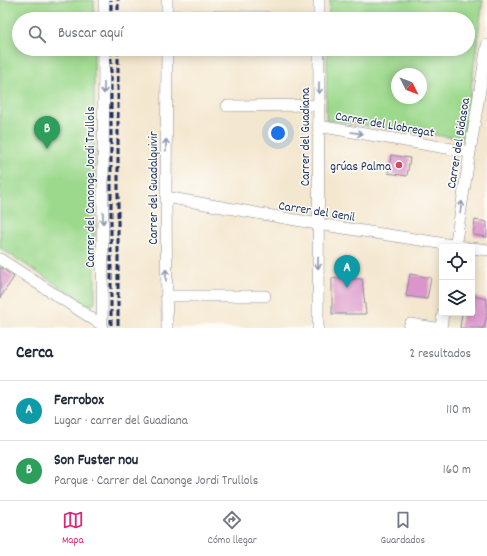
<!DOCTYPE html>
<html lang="es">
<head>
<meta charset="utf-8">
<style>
  body { margin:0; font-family:Dekko,sans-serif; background:#f2f2f3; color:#1f2937 }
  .controls { position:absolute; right:12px; bottom:12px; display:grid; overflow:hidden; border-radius:4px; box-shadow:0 2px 10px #0003 }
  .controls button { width:36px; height:36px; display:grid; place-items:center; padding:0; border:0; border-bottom:1px solid #e0e1e3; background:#fff; color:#1f2937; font:20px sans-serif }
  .compass { position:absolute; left:391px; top:68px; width:36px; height:36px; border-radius:50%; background:#fff; box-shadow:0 2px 10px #0003; rotate:132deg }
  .you { position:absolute; left:278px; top:133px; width:14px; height:14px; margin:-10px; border:3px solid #fff; border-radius:50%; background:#1a73e8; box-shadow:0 0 0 6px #1a73e833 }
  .badge { display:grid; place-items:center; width:26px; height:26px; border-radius:50%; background:#db2777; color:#fff; font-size:13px; font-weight:700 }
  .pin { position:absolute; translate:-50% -33px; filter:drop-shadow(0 1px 2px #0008) }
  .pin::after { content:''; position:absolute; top:21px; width:14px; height:12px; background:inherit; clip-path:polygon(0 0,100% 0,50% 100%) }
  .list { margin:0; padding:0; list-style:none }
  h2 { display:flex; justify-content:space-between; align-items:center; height:52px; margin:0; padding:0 16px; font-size:17px }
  h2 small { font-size:13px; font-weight:400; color:#747a83 }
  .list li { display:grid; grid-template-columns:26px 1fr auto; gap:12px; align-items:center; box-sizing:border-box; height:60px; padding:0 16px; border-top:1px solid #e0e1e3 }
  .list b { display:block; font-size:15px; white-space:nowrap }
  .list p { margin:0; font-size:13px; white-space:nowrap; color:#747a83 }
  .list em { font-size:13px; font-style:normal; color:#747a83 }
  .icon { flex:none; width:22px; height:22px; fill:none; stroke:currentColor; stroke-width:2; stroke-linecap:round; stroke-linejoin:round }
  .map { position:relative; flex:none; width:487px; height:328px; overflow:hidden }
  .search { position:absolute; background:#fff; box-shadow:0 2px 10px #0003; left:12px; right:12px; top:12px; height:44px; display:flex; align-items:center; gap:10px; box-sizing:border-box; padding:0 14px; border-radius:22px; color:#747a83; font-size:15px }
  .sheet { height:172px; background:#fff }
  nav { display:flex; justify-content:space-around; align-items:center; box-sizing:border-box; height:56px; border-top:1px solid #e0e1e3; background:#fff; font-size:11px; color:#747a83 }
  nav a { display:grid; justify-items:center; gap:2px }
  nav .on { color:#db2777 }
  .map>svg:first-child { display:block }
  .green { fill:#9dd98d; stroke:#5c8476; fill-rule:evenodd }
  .building { fill:#db95cb }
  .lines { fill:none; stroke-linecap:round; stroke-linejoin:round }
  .minor-casing { stroke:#888b96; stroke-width:12 }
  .minor { stroke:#fff; stroke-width:11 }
  .rail { stroke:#1b2f5e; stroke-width:3; stroke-dasharray:6 3; stroke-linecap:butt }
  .oneway { stroke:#8d97ae }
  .poi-dot { fill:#d1495b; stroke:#fdfcf7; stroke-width:1.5 }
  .labels { text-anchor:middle; stroke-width:3; stroke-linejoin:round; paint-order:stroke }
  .street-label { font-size:13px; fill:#1b2f5e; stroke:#fdfcf7 }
  .poi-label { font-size:13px; fill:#1b2f5e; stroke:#fdfcf7; text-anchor:end }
</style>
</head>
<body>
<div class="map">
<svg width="487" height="328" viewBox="0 0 487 328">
  <rect width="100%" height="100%" fill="#fdfcf7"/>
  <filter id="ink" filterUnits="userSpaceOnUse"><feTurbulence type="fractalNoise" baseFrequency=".025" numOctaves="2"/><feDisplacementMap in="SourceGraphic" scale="8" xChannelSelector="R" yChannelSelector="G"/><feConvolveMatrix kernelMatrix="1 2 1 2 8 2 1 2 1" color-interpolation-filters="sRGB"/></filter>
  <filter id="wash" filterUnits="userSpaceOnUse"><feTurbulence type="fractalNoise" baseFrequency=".012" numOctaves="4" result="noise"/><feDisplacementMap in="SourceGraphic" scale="16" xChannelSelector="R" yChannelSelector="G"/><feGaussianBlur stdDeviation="0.9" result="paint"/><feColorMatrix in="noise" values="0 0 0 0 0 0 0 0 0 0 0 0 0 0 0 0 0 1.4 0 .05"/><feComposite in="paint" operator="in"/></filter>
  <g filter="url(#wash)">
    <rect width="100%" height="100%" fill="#f4e7cf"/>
    <path class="green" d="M0,0H94V19H19V49H94L95,299L94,304L89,306L0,248Z
      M330,0H483L464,139L326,120L327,49H468V19H328ZM397,74H421V98H397Z"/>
    <g id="blocks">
      <path class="building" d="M391,155L410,158L407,176L388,173Z
        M475,220L487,222V237L473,235Z
        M0,267L14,277L0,298Z
        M410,274L431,278L427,299L406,296Z
        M332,278L362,279L366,314H332Z
        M472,296L487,299V318H486L484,328H460L462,313H472Z"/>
    </g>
  </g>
  <g filter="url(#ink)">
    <use href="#blocks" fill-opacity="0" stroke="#888b96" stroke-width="1"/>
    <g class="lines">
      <g class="minor-casing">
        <path id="minor" d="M167,16L266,17
          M104,19V0
          M167,19V0
          M319,19V0
          M227,106L319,105
          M318,126L470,152
          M166,197L318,224L465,247
          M455,247L487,45
          M472,248L487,250
          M0,259L102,325
          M166,296H265
          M102,325L104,49
          M167,328L166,197L167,49
          M318,328L319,49
          M409,328L410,324L435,328
          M441,328L443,313"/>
      </g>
      <use href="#minor" class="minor"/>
      <path class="rail" d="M111,19V0
        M118,19V0
        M111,49V328
        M118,49V328"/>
    </g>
    <defs><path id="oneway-shaft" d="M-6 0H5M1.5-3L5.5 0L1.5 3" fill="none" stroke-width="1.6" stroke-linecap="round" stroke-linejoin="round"/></defs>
    <g class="oneway">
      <use href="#oneway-shaft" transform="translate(104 88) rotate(90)"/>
      <use href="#oneway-shaft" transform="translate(319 88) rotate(90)"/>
      <use href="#oneway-shaft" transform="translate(357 133) rotate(10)"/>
      <use href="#oneway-shaft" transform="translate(166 145) rotate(-89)"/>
      <use href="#oneway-shaft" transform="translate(461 207) rotate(-81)"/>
      <use href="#oneway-shaft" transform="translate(103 218) rotate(90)"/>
      <use href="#oneway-shaft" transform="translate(318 263) rotate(90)"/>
      <use href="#oneway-shaft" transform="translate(166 275) rotate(-90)"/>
    </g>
  </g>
  <circle class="poi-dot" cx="399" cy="165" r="4"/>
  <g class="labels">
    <g class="street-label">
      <text transform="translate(385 123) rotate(10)" y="5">Carrer del Llobregat</text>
      <text transform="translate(304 137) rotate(-90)" y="5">Carrer del Guadiana</text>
      <text transform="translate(457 143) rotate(-81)" y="5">Carrer del Bidasoa</text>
      <text transform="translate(89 187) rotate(-90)" y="5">Carrer del Canonge Jordi Trullols</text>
      <text transform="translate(152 188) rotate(-90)" y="5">Carrer del Guadalquivir</text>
      <text transform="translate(317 210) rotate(9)" y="5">Carrer del Genil</text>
    </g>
    <g class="poi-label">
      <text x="391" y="170">grúas Palma</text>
    </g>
  </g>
</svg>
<div class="controls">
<button><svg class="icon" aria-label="locate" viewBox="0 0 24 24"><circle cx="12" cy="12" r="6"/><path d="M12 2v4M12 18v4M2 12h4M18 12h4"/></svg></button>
<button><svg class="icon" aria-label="layers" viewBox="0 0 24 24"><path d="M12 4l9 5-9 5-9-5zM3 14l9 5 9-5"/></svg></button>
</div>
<svg class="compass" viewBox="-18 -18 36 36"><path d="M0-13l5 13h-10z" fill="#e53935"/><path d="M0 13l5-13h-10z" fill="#747a83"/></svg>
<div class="you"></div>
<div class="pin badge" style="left:347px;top:288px;background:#0f9aa8">A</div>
<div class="pin badge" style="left:47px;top:149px;background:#2e9e5b">B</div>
<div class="search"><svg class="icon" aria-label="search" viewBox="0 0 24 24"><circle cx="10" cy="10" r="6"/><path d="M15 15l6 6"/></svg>Buscar aquí</div>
</div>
<section class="sheet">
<h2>Cerca<small>2 resultados</small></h2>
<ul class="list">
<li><span class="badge" style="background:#0f9aa8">A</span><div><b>Ferrobox</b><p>Lugar · carrer del Guadiana</p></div><em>110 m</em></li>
<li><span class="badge" style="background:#2e9e5b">B</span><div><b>Son Fuster nou</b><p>Parque · Carrer del Canonge Jordi Trullols</p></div><em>160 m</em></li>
</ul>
</section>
<nav>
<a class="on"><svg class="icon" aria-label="map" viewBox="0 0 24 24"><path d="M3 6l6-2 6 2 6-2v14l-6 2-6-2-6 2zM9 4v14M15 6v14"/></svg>Mapa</a>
<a><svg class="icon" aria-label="directions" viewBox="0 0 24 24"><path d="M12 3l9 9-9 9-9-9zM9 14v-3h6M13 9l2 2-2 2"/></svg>Cómo llegar</a>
<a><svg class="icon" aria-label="saved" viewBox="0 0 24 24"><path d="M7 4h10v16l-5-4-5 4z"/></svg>Guardados</a>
</nav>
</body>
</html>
